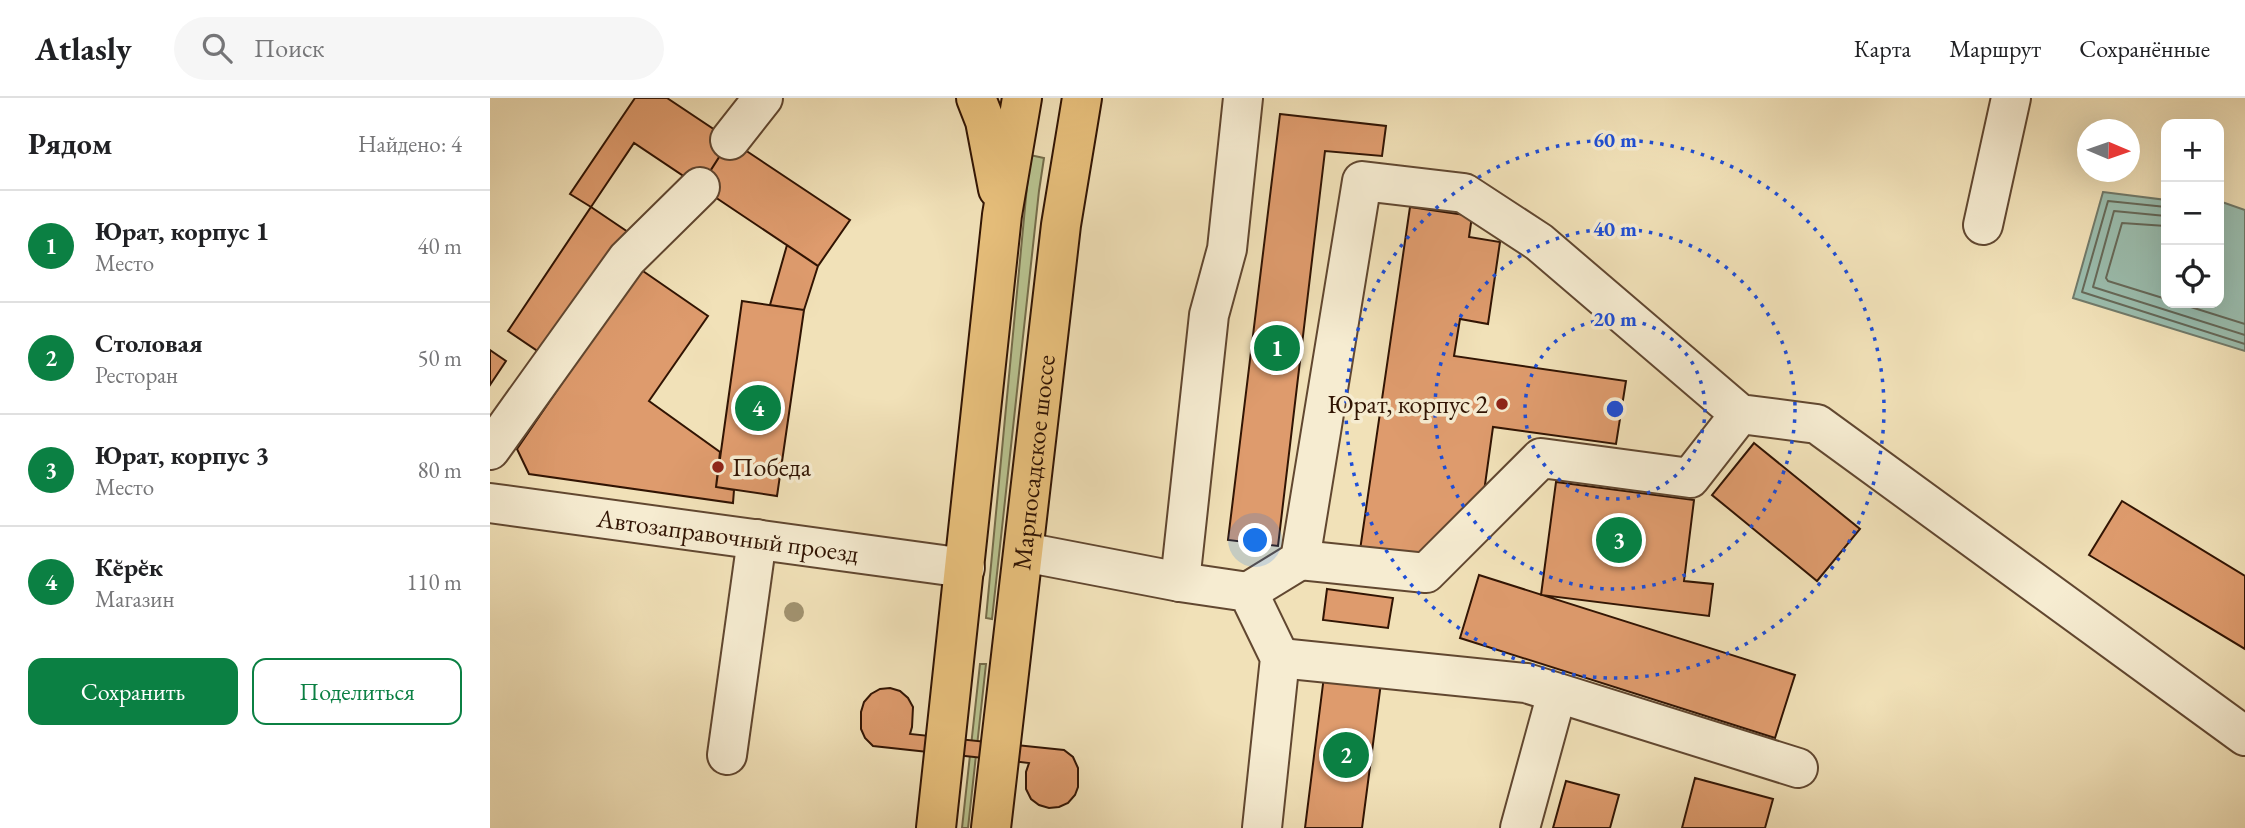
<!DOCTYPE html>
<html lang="ru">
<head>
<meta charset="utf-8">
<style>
  body { margin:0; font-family:"EB Garamond",serif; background:#f6f6f6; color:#202124 }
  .controls { position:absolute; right:21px; top:21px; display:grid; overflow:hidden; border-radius:14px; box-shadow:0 7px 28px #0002 }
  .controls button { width:63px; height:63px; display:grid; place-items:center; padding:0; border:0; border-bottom:2px solid #e0e0e0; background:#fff; color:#202124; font:35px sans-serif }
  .compass { position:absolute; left:1587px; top:21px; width:63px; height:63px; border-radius:50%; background:#fff; box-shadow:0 7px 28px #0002; rotate:92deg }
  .you { position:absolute; left:766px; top:443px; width:24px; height:24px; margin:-18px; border:5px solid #fff; border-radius:50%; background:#1a73e8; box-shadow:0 0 0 10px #1a73e833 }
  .badge { display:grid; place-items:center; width:46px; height:46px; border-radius:50%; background:#0b8043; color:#fff; font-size:23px; font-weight:700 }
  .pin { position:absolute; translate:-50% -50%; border:4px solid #fff; box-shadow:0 2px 7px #0006 }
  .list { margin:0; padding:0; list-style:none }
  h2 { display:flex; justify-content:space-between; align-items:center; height:91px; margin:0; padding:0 28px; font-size:30px }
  h2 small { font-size:23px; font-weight:400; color:#757577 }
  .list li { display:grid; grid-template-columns:46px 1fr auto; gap:21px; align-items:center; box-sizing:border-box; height:112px; padding:0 28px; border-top:2px solid #e0e0e0 }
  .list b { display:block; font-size:26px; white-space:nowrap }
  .list p { margin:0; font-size:23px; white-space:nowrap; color:#757577 }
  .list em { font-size:23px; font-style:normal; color:#757577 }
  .actions { display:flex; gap:14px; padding:21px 28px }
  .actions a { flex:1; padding:16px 0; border:2px solid #0b8043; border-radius:14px; text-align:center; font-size:24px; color:#0b8043 }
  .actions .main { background:#0b8043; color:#fff }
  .icon { flex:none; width:38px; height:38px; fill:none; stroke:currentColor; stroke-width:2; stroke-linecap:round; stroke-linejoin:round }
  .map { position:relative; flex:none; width:1755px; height:730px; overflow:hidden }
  header { display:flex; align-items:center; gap:42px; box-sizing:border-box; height:98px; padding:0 35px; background:#fff; border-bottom:2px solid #e0e0e0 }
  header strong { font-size:33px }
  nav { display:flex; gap:38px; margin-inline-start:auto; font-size:24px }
  .search { width:490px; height:63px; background:#f6f6f6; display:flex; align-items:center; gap:18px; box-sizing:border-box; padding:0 24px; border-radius:38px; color:#757577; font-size:26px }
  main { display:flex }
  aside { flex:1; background:#fff }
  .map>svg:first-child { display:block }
  .green { fill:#b8c390; stroke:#746c4a; stroke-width:2 }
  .water { fill:#9bbeaf; stroke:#717a6a; stroke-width:2 }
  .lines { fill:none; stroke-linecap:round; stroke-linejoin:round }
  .shore { stroke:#666959; stroke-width:2 }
  .building { fill:#de9b6d; stroke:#311403; stroke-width:2 }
  .minor-casing { stroke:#614730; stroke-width:42 }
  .major-casing { stroke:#311403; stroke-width:42 }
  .minor { stroke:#f6ecd1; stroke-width:38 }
  .major { stroke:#e8c07c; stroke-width:38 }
  .tree { fill:#a1926f }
  .ring { fill:none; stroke:#1d4ed8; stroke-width:3.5; stroke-dasharray:3.5 7 }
  .poi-dot { fill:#8f2418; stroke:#f6ecd1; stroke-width:2.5 }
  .labels { text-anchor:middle; stroke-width:7; stroke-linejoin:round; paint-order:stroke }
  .poi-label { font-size:26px; fill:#311403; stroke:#f6ecd1; text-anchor:end }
  .street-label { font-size:26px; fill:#311403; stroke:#f6ecd1 }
  .centre { fill:#1d4ed8; stroke:#f6ecd1; stroke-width:3.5 }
  .ring-label { font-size:21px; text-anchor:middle; font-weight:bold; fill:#1d4ed8; stroke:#f6ecd1; stroke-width:7; stroke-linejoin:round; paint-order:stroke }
</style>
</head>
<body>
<header>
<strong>Atlasly</strong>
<div class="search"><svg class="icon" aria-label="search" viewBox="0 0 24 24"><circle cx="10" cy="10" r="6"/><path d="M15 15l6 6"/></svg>Поиск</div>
<nav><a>Карта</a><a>Маршрут</a><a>Сохранённые</a></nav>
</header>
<main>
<aside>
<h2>Рядом<small>Найдено: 4</small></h2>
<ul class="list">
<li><span class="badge">1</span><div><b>Юрат, корпус 1</b><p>Место</p></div><em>40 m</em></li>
<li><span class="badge">2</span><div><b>Столовая</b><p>Ресторан</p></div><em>50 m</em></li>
<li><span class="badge">3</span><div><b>Юрат, корпус 3</b><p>Место</p></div><em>80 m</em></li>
<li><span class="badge">4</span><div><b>Кӗрӗк</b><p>Магазин</p></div><em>110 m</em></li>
</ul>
<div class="actions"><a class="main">Сохранить</a><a>Поделиться</a></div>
</aside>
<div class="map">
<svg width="1755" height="730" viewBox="0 0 1755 730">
  <rect width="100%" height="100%" fill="#f1e1b8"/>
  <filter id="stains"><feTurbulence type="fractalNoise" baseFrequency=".00286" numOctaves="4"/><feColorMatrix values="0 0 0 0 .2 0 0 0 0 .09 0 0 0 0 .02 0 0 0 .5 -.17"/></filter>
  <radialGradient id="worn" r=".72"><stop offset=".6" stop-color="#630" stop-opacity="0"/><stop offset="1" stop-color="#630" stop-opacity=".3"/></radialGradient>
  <path class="green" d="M540,57L554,60L549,93L502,521L496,520Z
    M490,566H496L478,730H472Z"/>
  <path class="water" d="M1613,94L1676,102V205H1729V103L1755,112V253L1583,200Z"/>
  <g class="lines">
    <path class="shore" d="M1676,109L1618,103L1592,194L1755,246
      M1676,118L1624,113L1603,189L1755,237
      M1676,128L1632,125L1616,180L1618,183L1676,201
      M1688,205L1755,226"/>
  </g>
  <path class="building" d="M145,0H177L240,42L210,89L144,45L101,109L80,96Z
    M790,16L896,28L892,58L835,53L788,448L738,442Z
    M240,42L360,122L328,168L210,89Z
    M101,109L138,134L55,258L18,233Z
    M920,109L982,118L979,139L1010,144L998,226L970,221L964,258L1136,283L1126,346L1003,329L994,394L928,468L869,459Z
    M297,147L328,168L314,212L280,207Z
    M150,171L218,218L159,303L230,354L226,389L244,392L243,405L39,376L27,351Z
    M252,203L314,212L287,398L226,389Z
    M0,252L16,263L0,287Z
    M1264,345L1370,431L1327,483L1222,397Z
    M1066,384L1204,402L1194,483L1223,486L1219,518L1051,497Z
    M1632,403L1755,478V551L1599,457Z
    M989,477L1305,577L1285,640L970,540Z
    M837,491L903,500L898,530L833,522Z
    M835,570L892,577L872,730H815Z
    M400,590L410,593L418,600L423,609L422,629L420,636L574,652L583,659L588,670V689L585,697L578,705L569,709L559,710L549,707L541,701L536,691V674L539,665L383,648L375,640L371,631V614L374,604L381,596L390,591Z
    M1205,680L1283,701L1275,730H1192Z
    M1076,683L1129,697L1120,730H1063Z"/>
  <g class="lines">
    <g class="minor-casing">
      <g id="minor">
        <path d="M240,42L273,0"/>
        <path d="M1493,127L1521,0"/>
        <path d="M0,352L137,161L210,89"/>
        <path id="s1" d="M0,405L475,470"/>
        <path d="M534,454L690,484L758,494L790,560L772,730"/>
        <path d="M810,462L936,475L1051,360L1200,380L1250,316"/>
        <path d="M690,484L719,217L737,151L753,0"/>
        <path d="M758,494L810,462L872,83L974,95L1049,144L1250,316L1327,326L1755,638"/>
        <path d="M790,560L1036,585L1308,670"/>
        <path d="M237,657L267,441"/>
        <path d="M1030,730L1067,595"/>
      </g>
    </g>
    <g class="major-casing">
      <g id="major">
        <path d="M486,0L495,23L508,91"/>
        <path d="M446,730L512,117L532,0"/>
        <path id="s2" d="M501,730L571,127L592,0"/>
      </g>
    </g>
    <use href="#minor" class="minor"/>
    <use href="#major" class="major"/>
  </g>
  <circle class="tree" cx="304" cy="514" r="10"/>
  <g class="ring">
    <circle cx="1125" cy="311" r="90"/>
    <circle cx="1125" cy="311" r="180"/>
    <circle cx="1125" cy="311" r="269"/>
  </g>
  <g class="poi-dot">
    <circle cx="1012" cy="306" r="7"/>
    <circle cx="228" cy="369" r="7"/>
  </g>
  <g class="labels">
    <g class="poi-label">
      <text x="998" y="315">Юрат, корпус 2</text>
      <text x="242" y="378" text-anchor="start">Победа</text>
    </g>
    <g class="street-label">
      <text dy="9" stroke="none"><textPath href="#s2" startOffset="368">Марпосадское шоссе</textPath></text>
      <text dy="9" stroke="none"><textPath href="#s1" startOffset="240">Автозаправочный проезд</textPath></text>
    </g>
  </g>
  <circle cx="1125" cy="311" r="10" class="centre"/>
  <g class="ring-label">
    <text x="1125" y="49">60 m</text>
    <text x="1125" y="138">40 m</text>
    <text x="1125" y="228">20 m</text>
  </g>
  <rect width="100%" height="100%" filter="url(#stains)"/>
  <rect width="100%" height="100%" fill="url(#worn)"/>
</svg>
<div class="controls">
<button>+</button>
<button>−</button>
<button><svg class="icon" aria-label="locate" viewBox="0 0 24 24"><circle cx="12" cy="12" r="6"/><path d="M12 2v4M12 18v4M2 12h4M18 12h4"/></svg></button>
</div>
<svg class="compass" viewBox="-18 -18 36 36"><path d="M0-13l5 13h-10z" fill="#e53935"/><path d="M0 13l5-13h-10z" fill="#757577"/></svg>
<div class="you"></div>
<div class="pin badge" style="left:787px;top:250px">1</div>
<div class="pin badge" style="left:856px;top:657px">2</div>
<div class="pin badge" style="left:1129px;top:442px">3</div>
<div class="pin badge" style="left:268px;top:310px">4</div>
</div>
</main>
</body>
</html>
